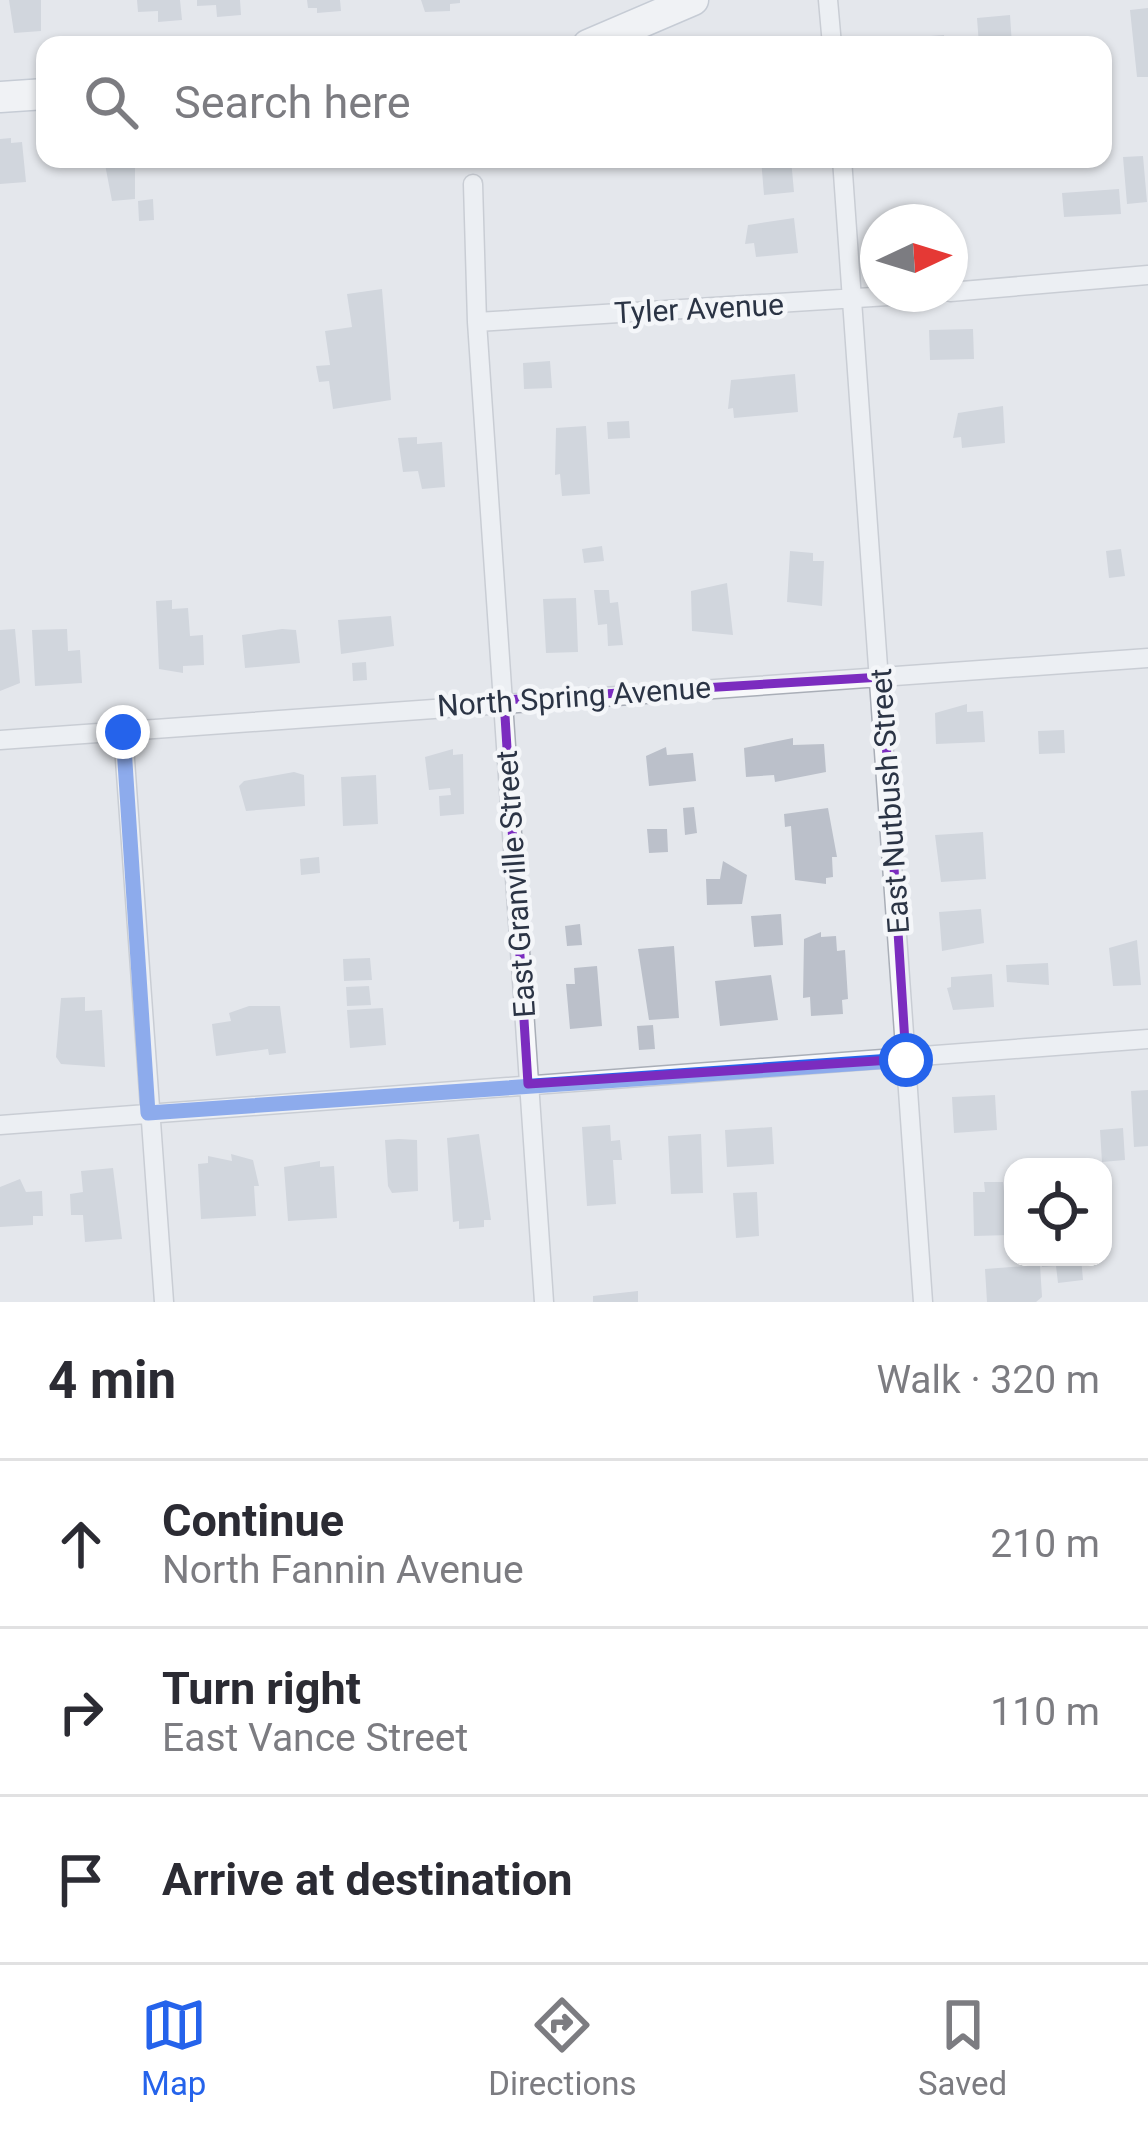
<!DOCTYPE html>
<html lang="en">
<head>
<meta charset="utf-8">
<style>
  body { margin:0; font-family:Roboto,sans-serif; background:#f2f2f3; color:#2b2b33 }
  .controls { position:absolute; right:36px; bottom:36px; display:grid; overflow:hidden; border-radius:24px; box-shadow:0 3px 9px #0004 }
  .controls button { width:108px; height:108px; display:grid; place-items:center; padding:0; border:0; border-bottom:3px solid #e1e1e2; background:#fff; color:#2b2b33; font:60px sans-serif }
  .compass { position:absolute; left:860px; top:204px; width:108px; height:108px; border-radius:50%; background:#fff; box-shadow:0 3px 9px #0004; rotate:86deg }
  .stop { position:absolute; width:36px; height:36px; margin:-27px; border:9px solid #2563eb; border-radius:50%; background:#fff }
  .stop.end { background:#2563eb; border-color:#fff; box-shadow:0 3px 12px #0008 }
  .list { margin:0; padding:0; list-style:none }
  h2 { display:flex; justify-content:space-between; align-items:center; height:156px; margin:0; padding:0 48px; font-size:51px }
  h2 small { font-size:39px; font-weight:400; color:#7c7c81 }
  .list li { display:grid; grid-template-columns:78px 1fr auto; gap:36px; align-items:center; box-sizing:border-box; height:168px; padding:0 48px; border-top:3px solid #e1e1e2 }
  .list b { display:block; font-size:45px; white-space:nowrap }
  .list p { margin:0; font-size:39px; white-space:nowrap; color:#7c7c81 }
  .list em { font-size:39px; font-style:normal; color:#7c7c81 }
  .icon { flex:none; width:66px; height:66px; fill:none; stroke:currentColor; stroke-width:2; stroke-linecap:round; stroke-linejoin:round }
  .map { position:relative; flex:none; width:1148px; height:1302px; overflow:hidden }
  .search { position:absolute; background:#fff; box-shadow:0 3px 9px #0004; left:36px; right:36px; top:36px; height:132px; display:flex; align-items:center; gap:30px; box-sizing:border-box; padding:0 42px; border-radius:24px; color:#7c7c81; font-size:45px }
  .sheet { height:660px; background:#fff }
  nav { display:flex; justify-content:space-around; align-items:center; box-sizing:border-box; height:168px; border-top:3px solid #e1e1e2; background:#fff; font-size:33px; color:#7c7c81 }
  nav a { display:grid; justify-items:center; gap:6px }
  nav .on { color:#2563eb }
  .map>svg:first-child { display:block }
  .building { fill:#bbc0ca }
  .lines { fill:none; stroke-linecap:round; stroke-linejoin:round }
  .street-casing { stroke:#a9aeb7; stroke-width:21 }
  .primary-casing { stroke:#a3abb8; stroke-width:33 }
  .street { stroke:#f7f8fa; stroke-width:18 }
  .primary { stroke:#fff; stroke-width:30 }
  .route { stroke:#2563eb; stroke-width:15 }
  .marked { fill:none; stroke:#7b2cbf; stroke-width:9; stroke-linejoin:round }
  .labels { text-anchor:middle; stroke-width:9; stroke-linejoin:round; paint-order:stroke }
  .street-label { font-size:30px; fill:#2b3445; stroke:#f4f6f9 }
</style>
</head>
<body>
<div class="map">
<svg width="1148" height="1302" viewBox="0 0 1148 1302">
  <rect width="100%" height="100%" fill="#e4e7ec"/>
  <path class="building" d="M9,0H41V31L14,33Z
    M137,0H180L182,20L158,22V11L138,12Z
    M197,0H240L241,15L217,17L216,5L197,6Z
    M307,0H340L341,11L317,13V8H308Z
    M421,0H460V3L450,4V11L425,12Z
    M1148,8V77H1137L1130,10Z
    M1010,15L1012,45H979L977,18Z
    M944,35L945,45H889V39Z
    M11,138V143L22,142L26,182L0,184V139Z
    M1143,156L1147,202L1127,204L1123,157Z
    M104,159H135V199L112,201Z
    M761,159H791L794,192L764,195Z
    M1119,189L1121,214L1064,217L1062,193Z
    M153,199L154,220L139,221L138,201Z
    M934,209L935,222H896L895,211Z
    M794,218L798,253L756,257L754,243L745,244L748,225Z
    M382,289L391,400L333,409L329,381L319,382L316,366L330,365L325,331L352,327L347,294Z
    M973,329L974,359L930,360L929,330Z
    M550,361L552,388L524,389L523,363Z
    M795,374L798,412L734,418L733,408L728,409L731,380Z
    M1003,406L1005,443L962,448L961,437L953,438L958,413Z
    M629,421L630,438L608,439L607,422Z
    M586,426L590,494L562,496L560,474L555,475L556,428Z
    M417,437V444L442,442L445,487L422,489L418,471L403,472L398,438Z
    M602,546L604,561L584,563L582,549Z
    M1121,549L1125,576L1109,578L1106,551Z
    M790,551L813,553V561H824L822,606L787,602Z
    M727,583L733,635L692,631L691,591Z
    M594,590H609L610,603L618,602L623,645L608,646L607,624L598,625Z
    M576,598L578,652L546,653L543,599Z
    M172,600V609L188,608L190,636L203,635L204,665L183,666V673L159,669L156,601Z
    M391,616L394,646L341,654L338,620Z
    M15,629L20,683L0,691V630Z
    M67,629L68,651L80,650L82,683L35,686L32,630Z
    M282,629L296,630L300,663L245,668L242,635Z
    M366,662L367,680L353,681L352,663Z
    M967,704V712L983,711L985,742L936,744L935,713Z
    M1064,730L1065,753L1039,754L1038,731Z
    M793,738V745L824,744L826,772L775,782L774,775L746,777L744,748Z
    M666,747L667,755L693,753L696,781L649,786L646,756Z
    M453,749V755L463,754L464,814L440,816L439,796L451,795L450,788L429,790L425,757Z
    M294,772L304,775L305,806L246,811L239,786L244,781Z
    M376,775L378,824L343,826L341,777Z
    M694,807L697,833L685,835L683,808Z
    M828,808L837,857H832L833,877L826,878V884L795,880L791,826L785,827L784,814Z
    M647,829H667L668,852L649,853Z
    M983,832L986,879L941,882L935,835Z
    M319,857L320,873L301,875L300,859Z
    M723,861L747,875L742,904L707,905L706,879H720Z
    M981,909L984,943L942,951L939,912Z
    M781,914L783,945L754,947L751,916Z
    M580,924L582,945L567,946L565,926Z
    M821,932V937L836,936L837,951L845,950L848,999L842,1000L843,1014L811,1016L810,997L803,998L804,939Z
    M1137,940L1141,985L1113,986L1109,948Z
    M674,946L679,1018L649,1020L638,949Z
    M370,958L372,980L344,981L343,959Z
    M1048,963L1049,985L1007,982L1006,965Z
    M597,966L602,1026L570,1029L566,984H575L574,968Z
    M992,974L994,1007L953,1010L947,988L951,987V977Z
    M771,975L778,1020L720,1026L715,981Z
    M369,986L371,1005L347,1006L346,987Z
    M85,997V1011L102,1010L105,1067L61,1064L56,1057L61,998Z
    M249,1006H280L286,1053L269,1055L268,1049L216,1056L212,1024L231,1021L229,1013Z
    M383,1008L386,1045L350,1048L347,1010Z
    M653,1025L655,1049L639,1050L637,1026Z
    M1148,1090V1146L1134,1147L1131,1091Z
    M995,1095L997,1130L954,1133L952,1097Z
    M610,1125L611,1141L620,1140L622,1160H613L616,1204L587,1206L582,1127Z
    M772,1127L774,1164L727,1167L725,1130Z
    M1123,1128L1125,1160L1102,1162L1100,1130Z
    M479,1134L491,1220H484V1227L459,1229V1221L453,1222L447,1138Z
    M701,1134L703,1193L671,1194L668,1136Z
    M399,1139L417,1140L418,1191L392,1193L388,1186L385,1140Z
    M231,1154L253,1160L259,1186H254L256,1216L201,1219L198,1164L208,1163V1156L232,1161Z
    M320,1161V1167L334,1166L337,1218L288,1221L284,1167Z
    M113,1168L122,1239L85,1242L83,1215H71L70,1194L83,1192L81,1171Z
    M20,1179L26,1192L42,1191L43,1216H33V1225L0,1227V1187Z
    M984,1182H1003L1004,1192H1009L1010,1235L974,1236L973,1192H985Z
    M757,1192L759,1236L736,1238L733,1193Z
    M1041,1257H1081L1083,1280L1058,1283L1056,1266L1042,1267Z
    M1040,1265L1042,1297L1036,1302H987L985,1269Z
    M638,1291V1302H593V1296Z"/>
  <g class="lines">
    <g class="street-casing">
      <path id="street" d="M828,0L832,45
        M842,159L923,1302
        M473,184L477,322L544,1302
        M950,292L1148,275
        M477,322L920,294
        M123,732L164,1302
        M0,740L1148,658
        M0,1125L1148,1039"/>
    </g>
    <g class="primary-casing">
      <path id="primary" d="M588,45L693,0
        M0,97L45,94"/>
    </g>
    <use href="#street" class="street"/>
    <use href="#primary" class="primary"/>
  </g>
  <g class="lines">
    <path class="route" d="M123,732L148,1113L906,1060"/>
  </g>
  <path d="M0 0H1148V1302H0ZM882,677L906,1059L528,1084L504,700Z" fill="#e4e7ec" fill-opacity=".55" fill-rule="evenodd"/>
  <path class="marked" d="M882,677L906,1059L528,1084L504,700Z"/>
  <g class="labels">
    <g class="street-label">
      <text transform="translate(699 309) rotate(-3)" y="10">Tyler Avenue</text>
      <text transform="translate(574 697) rotate(-4)" y="10">North Spring Avenue</text>
      <text transform="translate(890 801) rotate(-94)" y="10">East Nutbush Street</text>
      <text transform="translate(516 884) rotate(-94)" y="10">East Granville Street</text>
    </g>
  </g>
</svg>
<div class="controls">
<button><svg class="icon" aria-label="locate" viewBox="0 0 24 24"><circle cx="12" cy="12" r="6"/><path d="M12 2v4M12 18v4M2 12h4M18 12h4"/></svg></button>
</div>
<svg class="compass" viewBox="-18 -18 36 36"><path d="M0-13l5 13h-10z" fill="#e53935"/><path d="M0 13l5-13h-10z" fill="#7c7c81"/></svg>
<div class="stop" style="left:906px;top:1060px"></div>
<div class="stop end" style="left:123px;top:732px"></div>
<div class="search"><svg class="icon" aria-label="search" viewBox="0 0 24 24"><circle cx="10" cy="10" r="6"/><path d="M15 15l6 6"/></svg>Search here</div>
</div>
<section class="sheet">
<h2>4 min<small>Walk · 320 m</small></h2>
<ul class="list">
<li><svg class="icon" aria-label="ahead" viewBox="0 0 24 24"><path d="M12 20V5M6 11l6-6 6 6"/></svg><div><b>Continue</b><p>North Fannin Avenue</p></div><em>210 m</em></li>
<li><svg class="icon" aria-label="right" viewBox="0 0 24 24"><path d="M7 20v-9h11M14 6l5 5-5 5"/></svg><div><b>Turn right</b><p>East Vance Street</p></div><em>110 m</em></li>
<li><svg class="icon" aria-label="arrive" viewBox="0 0 24 24"><path d="M6 21V4h12l-3 4 3 4H6"/></svg><div><b>Arrive at destination</b></div></li>
</ul>
</section>
<nav>
<a class="on"><svg class="icon" aria-label="map" viewBox="0 0 24 24"><path d="M3 6l6-2 6 2 6-2v14l-6 2-6-2-6 2zM9 4v14M15 6v14"/></svg>Map</a>
<a><svg class="icon" aria-label="directions" viewBox="0 0 24 24"><path d="M12 3l9 9-9 9-9-9zM9 14v-3h6M13 9l2 2-2 2"/></svg>Directions</a>
<a><svg class="icon" aria-label="saved" viewBox="0 0 24 24"><path d="M7 4h10v16l-5-4-5 4z"/></svg>Saved</a>
</nav>
</body>
</html>
